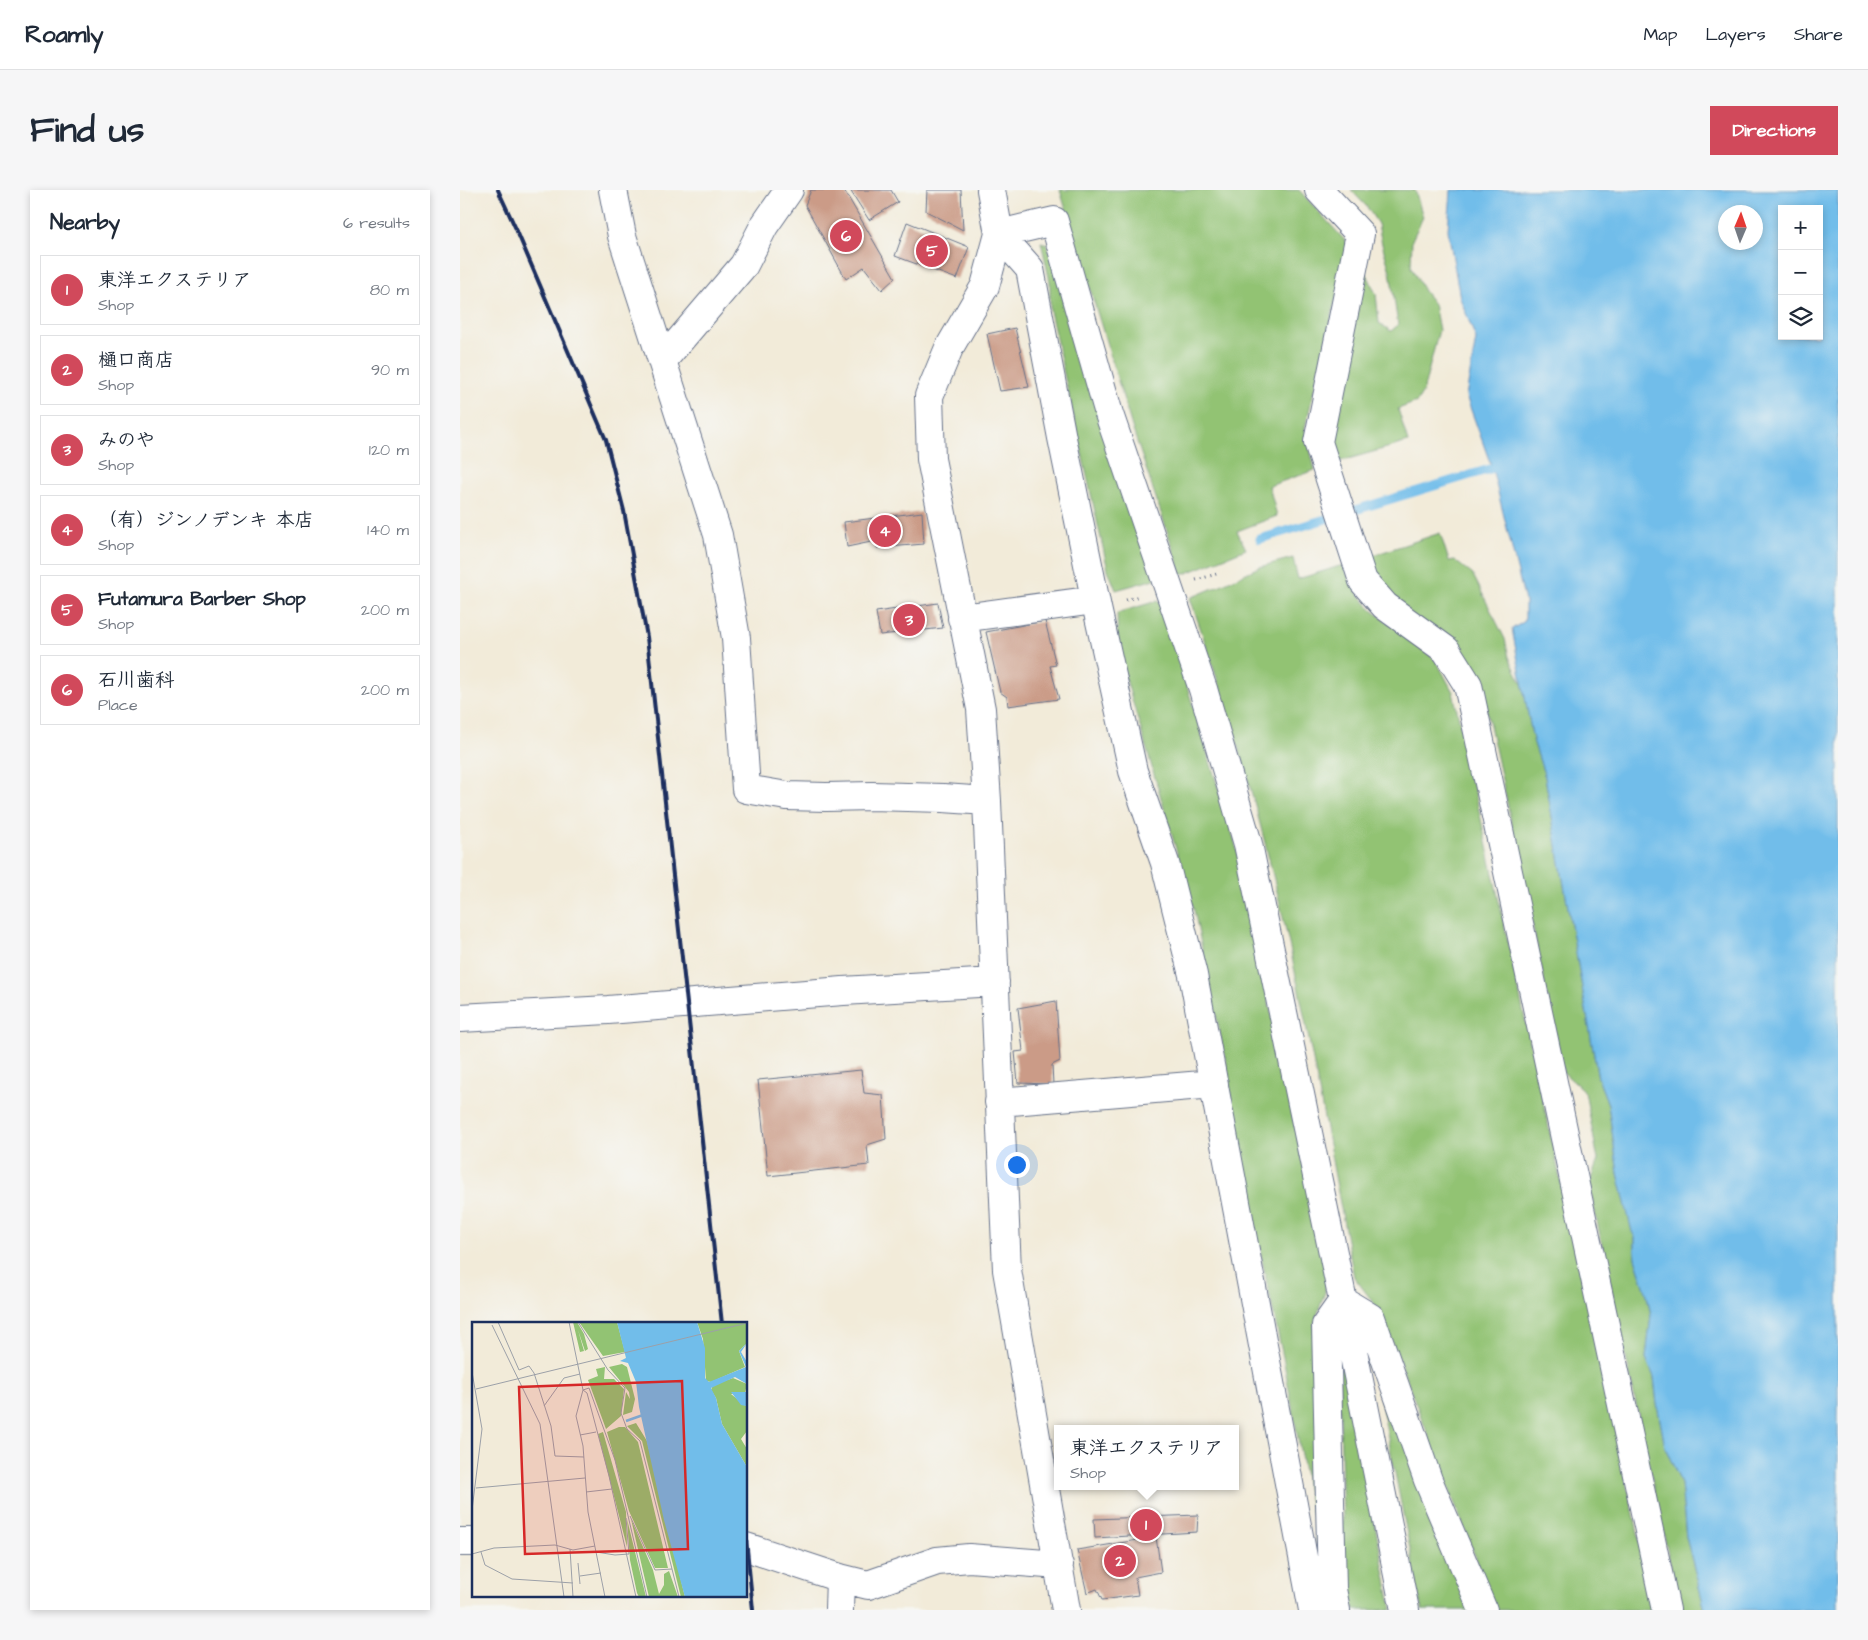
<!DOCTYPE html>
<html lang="en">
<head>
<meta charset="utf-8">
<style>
  body { margin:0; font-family:"Architects Daughter","Klee One",sans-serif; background:#f6f6f7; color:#1f2937 }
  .controls { position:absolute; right:15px; top:15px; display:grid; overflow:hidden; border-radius:0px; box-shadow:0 2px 8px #0003 }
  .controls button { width:45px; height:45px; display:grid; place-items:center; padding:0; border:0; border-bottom:1px solid #e0e1e3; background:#fff; color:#1f2937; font:25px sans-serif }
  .compass { position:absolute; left:1258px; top:15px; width:45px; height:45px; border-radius:50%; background:#fff; box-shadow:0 2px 8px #0003; rotate:2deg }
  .you { position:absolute; left:556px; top:974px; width:18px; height:18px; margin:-12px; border:4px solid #fff; border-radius:50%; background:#1a73e8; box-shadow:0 0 0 8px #1a73e833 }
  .badge { display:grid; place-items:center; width:32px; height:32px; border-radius:50%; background:#d1495b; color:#fff; font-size:16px; font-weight:700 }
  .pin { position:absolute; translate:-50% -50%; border:2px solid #fff; box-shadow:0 1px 5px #0006 }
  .popup { position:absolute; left:594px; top:1235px; width:185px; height:65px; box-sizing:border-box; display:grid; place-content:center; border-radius:0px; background:#fff; filter:drop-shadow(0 1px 4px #0005); font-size:16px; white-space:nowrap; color:#747a83 }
  .popup b { font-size:19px; color:#1f2937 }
  .popup::after { content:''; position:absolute; left:50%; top:100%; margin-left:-10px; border:10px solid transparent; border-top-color:#fff }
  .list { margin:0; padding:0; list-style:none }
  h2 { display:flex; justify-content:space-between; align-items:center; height:65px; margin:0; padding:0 20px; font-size:21px }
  h2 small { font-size:16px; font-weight:400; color:#747a83 }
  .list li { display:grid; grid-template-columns:32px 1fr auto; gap:15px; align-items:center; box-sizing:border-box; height:70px; margin:0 10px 10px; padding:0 10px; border:1px solid #e0e1e3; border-radius:0px }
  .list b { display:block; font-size:19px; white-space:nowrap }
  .list p { margin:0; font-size:16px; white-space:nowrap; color:#747a83 }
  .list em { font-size:16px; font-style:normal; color:#747a83 }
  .icon { flex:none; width:28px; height:28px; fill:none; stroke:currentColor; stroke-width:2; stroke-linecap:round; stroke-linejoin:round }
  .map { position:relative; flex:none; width:1378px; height:1420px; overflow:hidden; border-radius:0px }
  header { display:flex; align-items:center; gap:30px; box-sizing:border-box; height:70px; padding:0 25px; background:#fff; border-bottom:1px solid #e0e1e3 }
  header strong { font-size:24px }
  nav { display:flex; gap:28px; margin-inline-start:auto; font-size:18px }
  .intro { display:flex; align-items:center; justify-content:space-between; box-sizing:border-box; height:120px; padding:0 30px }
  h1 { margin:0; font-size:35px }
  .button { padding:12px 22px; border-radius:0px; background:#d1495b; color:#fff; font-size:18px; font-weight:700 }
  main { display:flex; gap:30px; padding:0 30px }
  aside { flex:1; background:#fff; border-radius:0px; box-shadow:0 2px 8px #0003 }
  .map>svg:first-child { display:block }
  .grass { fill:#92c373; stroke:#567968 }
  .water { fill:#71bdea; stroke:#4676a4; fill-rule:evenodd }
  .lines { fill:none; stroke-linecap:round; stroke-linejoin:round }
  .stream { stroke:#71bdea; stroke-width:9 }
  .building { fill:#cb9b87 }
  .minor-casing { stroke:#667189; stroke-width:30 }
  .path { stroke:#667189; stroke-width:3; stroke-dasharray:1 4; stroke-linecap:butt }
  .minor { stroke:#fff; stroke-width:28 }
  .rail { stroke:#1b2f5e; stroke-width:4 }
  .inset-river { fill:none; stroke:#71bdea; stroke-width:2.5 }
  .inset-road { fill:none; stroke:#9ca0a8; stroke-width:1 }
  .view { fill:#d62828; fill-opacity:0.15; stroke:#d62828; stroke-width:2.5 }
  .inset-edge { fill:none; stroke:#1b2f5e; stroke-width:2.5 }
</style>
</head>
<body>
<header>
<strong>Roamly</strong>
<nav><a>Map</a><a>Layers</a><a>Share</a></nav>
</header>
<div class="intro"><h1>Find us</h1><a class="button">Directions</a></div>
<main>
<aside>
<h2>Nearby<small>6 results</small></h2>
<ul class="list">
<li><span class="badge">1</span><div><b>東洋エクステリア</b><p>Shop</p></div><em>80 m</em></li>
<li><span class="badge">2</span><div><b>樋口商店</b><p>Shop</p></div><em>90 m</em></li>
<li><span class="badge">3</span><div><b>みのや</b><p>Shop</p></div><em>120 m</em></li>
<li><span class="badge">4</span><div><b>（有）ジンノデンキ 本店</b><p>Shop</p></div><em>140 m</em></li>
<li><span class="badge">5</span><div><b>Futamura Barber Shop</b><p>Shop</p></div><em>200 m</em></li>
<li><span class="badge">6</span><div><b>石川歯科</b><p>Place</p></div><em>200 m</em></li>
</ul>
</aside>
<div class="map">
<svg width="1378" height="1420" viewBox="0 0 1378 1420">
  <rect width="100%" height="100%" fill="#f6f6f2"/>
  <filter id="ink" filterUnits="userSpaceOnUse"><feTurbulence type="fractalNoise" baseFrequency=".02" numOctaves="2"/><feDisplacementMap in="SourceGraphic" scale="10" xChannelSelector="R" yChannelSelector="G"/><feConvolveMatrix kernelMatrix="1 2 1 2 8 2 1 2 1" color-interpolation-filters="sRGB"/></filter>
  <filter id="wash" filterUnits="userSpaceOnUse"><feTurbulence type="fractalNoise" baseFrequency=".0096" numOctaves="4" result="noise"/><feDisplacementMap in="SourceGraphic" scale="20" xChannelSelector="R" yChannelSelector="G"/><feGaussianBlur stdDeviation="1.12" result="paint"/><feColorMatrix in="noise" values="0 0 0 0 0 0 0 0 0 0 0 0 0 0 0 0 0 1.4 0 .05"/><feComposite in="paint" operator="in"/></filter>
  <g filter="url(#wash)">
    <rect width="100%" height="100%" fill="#f2ebd9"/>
    <path class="grass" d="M600,0H839L889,55L845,238L855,280L809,296L817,326L777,341L786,359L722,385L673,240Z
      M891,0H955L963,27L952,50L951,77L964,101L974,114L979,140L963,202L957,212L938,219L948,252L874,273L870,249L906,82L916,104L919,133L931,141L938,135L930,81L922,54L918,34L907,17Z
      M581,52L587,54L695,389L656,400L648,380L590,121V92Z
      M980,343L989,371L994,370L1013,385L1045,449L1049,467L1063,496L1073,550L1085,587L1138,888L1148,914L1158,983L1172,1041L1175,1047V1068L1187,1105L1191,1125L1186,1168L1194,1187L1197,1214L1205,1257L1221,1293L1226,1347L1245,1420H1220L1129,994L1138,970L1125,902L1103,882L1047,612L1022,499L931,407L902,369Z
      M833,368L838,389L883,375L893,397L912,420L976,470L993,502L1195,1420H1036L920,1121L894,1087C866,942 842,796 805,653C784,570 758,489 730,408L763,394L799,377Z
      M697,411L702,415L776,656L867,1089L865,1102L854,1134L863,1385L823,1167L776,949L769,887L734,720L658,462L657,423Z
      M878,1149L932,1420H894L884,1373Z
      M910,1156L1013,1420H962Z"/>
    <path class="water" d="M991,0H1378V1420H1245L1226,1347L1221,1293L1205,1257L1197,1214L1194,1187L1186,1168L1191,1125L1187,1105L1175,1068V1047L1172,1042L1158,983L1148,914L1138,888L1085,587L1073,550L1052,439L1065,431V411L1032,278L1006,206L1016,149L1000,108L988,40ZM1322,19H1359V146H1322ZM1266,22H1296V52H1266Z"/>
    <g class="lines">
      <path class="stream" d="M800,349L1043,275"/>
    </g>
    <g id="blocks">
      <path class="building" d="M351,0H384L435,88L422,100L404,77L386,89L345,15Z
        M390,0H431L438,12L409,30Z
        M467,0H501L503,40L466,21Z
        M447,32L509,57L497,89L435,66Z
        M555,138L569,197L540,201L527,144Z
        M462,322L464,354L417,358L416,351L387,357L384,332Z
        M478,413L483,438L420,445L416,422Z
        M585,431L596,475L590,476L599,509L548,516L547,507L540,502L526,442Z
        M596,811L600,871L592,875L593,894L558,893L555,862L563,861L558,818Z
        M401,880L404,903L423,905L426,949L407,955L409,975L308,986L298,890Z
        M738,1325L737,1342L635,1348L634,1329Z
        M696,1347L701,1382L675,1387L678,1405L642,1410L637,1399L627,1403L617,1360Z"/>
    </g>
  </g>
  <g filter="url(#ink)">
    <use href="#blocks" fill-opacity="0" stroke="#667189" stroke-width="1"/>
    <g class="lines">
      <g class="minor-casing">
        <path id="minor" d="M153,0L162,46L258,345L276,448L286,599L327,606L366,607L412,606L483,608L527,611
          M531,0L539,44L525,96L489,158L469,206L471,269L521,519L527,611L547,1080L606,1420
          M859,0L900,44L858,252L903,391L925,416L986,460L1008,495L1206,1420
          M539,44L594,31L649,224L743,499L788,654L883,1111L945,1420
          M539,44L570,79L602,248L637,418L673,581L705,673L733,785L853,1420
          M203,170L284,75L304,36L329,0
          M502,428L635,410
          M0,828L148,820L383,801L535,792
          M539,912L754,894
          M0,1352H14
          M286,1357L380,1388L408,1395L477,1371L509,1368L599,1375
          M379,1420L380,1388
          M876,1420L872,1399L866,1135L883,1111L911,1128L968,1290L1023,1420"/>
      </g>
      <path class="path" d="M736,390L760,383
        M666,410L679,406"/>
      <use href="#minor" class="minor"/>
      <path class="rail" d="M38,0L56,39L146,250L164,321L187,447L262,1134
        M286,1349L293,1420"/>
    </g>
  </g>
  <g transform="translate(12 1132)">
    <rect width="275" height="275" fill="#f2ebd9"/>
    <path d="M101,0H105L112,12L116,27L113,29L106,8L112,29L108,30ZM107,0H145L153,30L131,34ZM225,0H275V21L267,29L273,45L239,60L234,59L231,17ZM150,42L155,45L163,77L160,90L151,93L154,70L158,77L157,70L137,45ZM133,45L132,57H142L152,67L149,94L134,107L116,58L126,54L124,47ZM261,56L275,62L273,71L259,72L275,85V109L269,117L275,127V145L250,102L244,76L239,68L241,63ZM164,101L175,119L213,275H209L170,119L155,104ZM147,105H153L166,120L196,246H183L157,189L135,110ZM131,110L154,190L155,225L126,112ZM155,197L174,275H167L165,271L158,238ZM159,197L181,248L187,272L192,263V252L197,249L206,275H177Z" fill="#92c373"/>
    <path d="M145,0H225L233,26V56L237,60L274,45L267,29L275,21L269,30L275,40V62L263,55L239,66L244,76L250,102L275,145V275H213L192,198L167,85L164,60L156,41L148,39L154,36ZM259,70H275V88L274,84L269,83Z" fill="#71bdea"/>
    <path class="inset-river" d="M154,99L171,93"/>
    <path class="inset-road" d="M26,0L47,48L57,44L62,51L79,104L83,134L112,135M97,0L111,68L115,71L137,154L164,275M106,0L136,48L153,66L149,91L155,107L168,119L207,275M20,3L68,102L92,275M0,50L10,107L0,188M4,67L275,1M111,68L117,66L143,138L175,275M111,68L104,94L111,124L116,190L133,275M72,84L92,56L108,52M108,113L124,110M4,166L113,156M114,170L140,167M158,194L183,248L200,247M98,227L101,275M9,230L13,243L40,257L101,261M124,230L143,233L157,232L154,196M0,232L22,226L83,223L101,228L123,224M106,241L108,262M108,254L129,251"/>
    <path class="view" d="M210,59L216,227L53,232L47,65Z"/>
    <rect width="275" height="275" class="inset-edge"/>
  </g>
</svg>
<div class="controls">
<button>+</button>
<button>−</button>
<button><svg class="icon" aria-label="layers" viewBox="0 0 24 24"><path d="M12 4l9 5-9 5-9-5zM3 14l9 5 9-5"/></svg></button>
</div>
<svg class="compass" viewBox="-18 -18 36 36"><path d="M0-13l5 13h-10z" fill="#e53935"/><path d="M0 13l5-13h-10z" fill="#747a83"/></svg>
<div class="you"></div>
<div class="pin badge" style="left:686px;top:1335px">1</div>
<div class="popup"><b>東洋エクステリア</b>Shop</div>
<div class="pin badge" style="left:660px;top:1371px">2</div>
<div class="pin badge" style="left:449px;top:430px">3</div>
<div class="pin badge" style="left:425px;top:341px">4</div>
<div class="pin badge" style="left:472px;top:61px">5</div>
<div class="pin badge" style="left:386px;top:46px">6</div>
</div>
</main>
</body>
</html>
